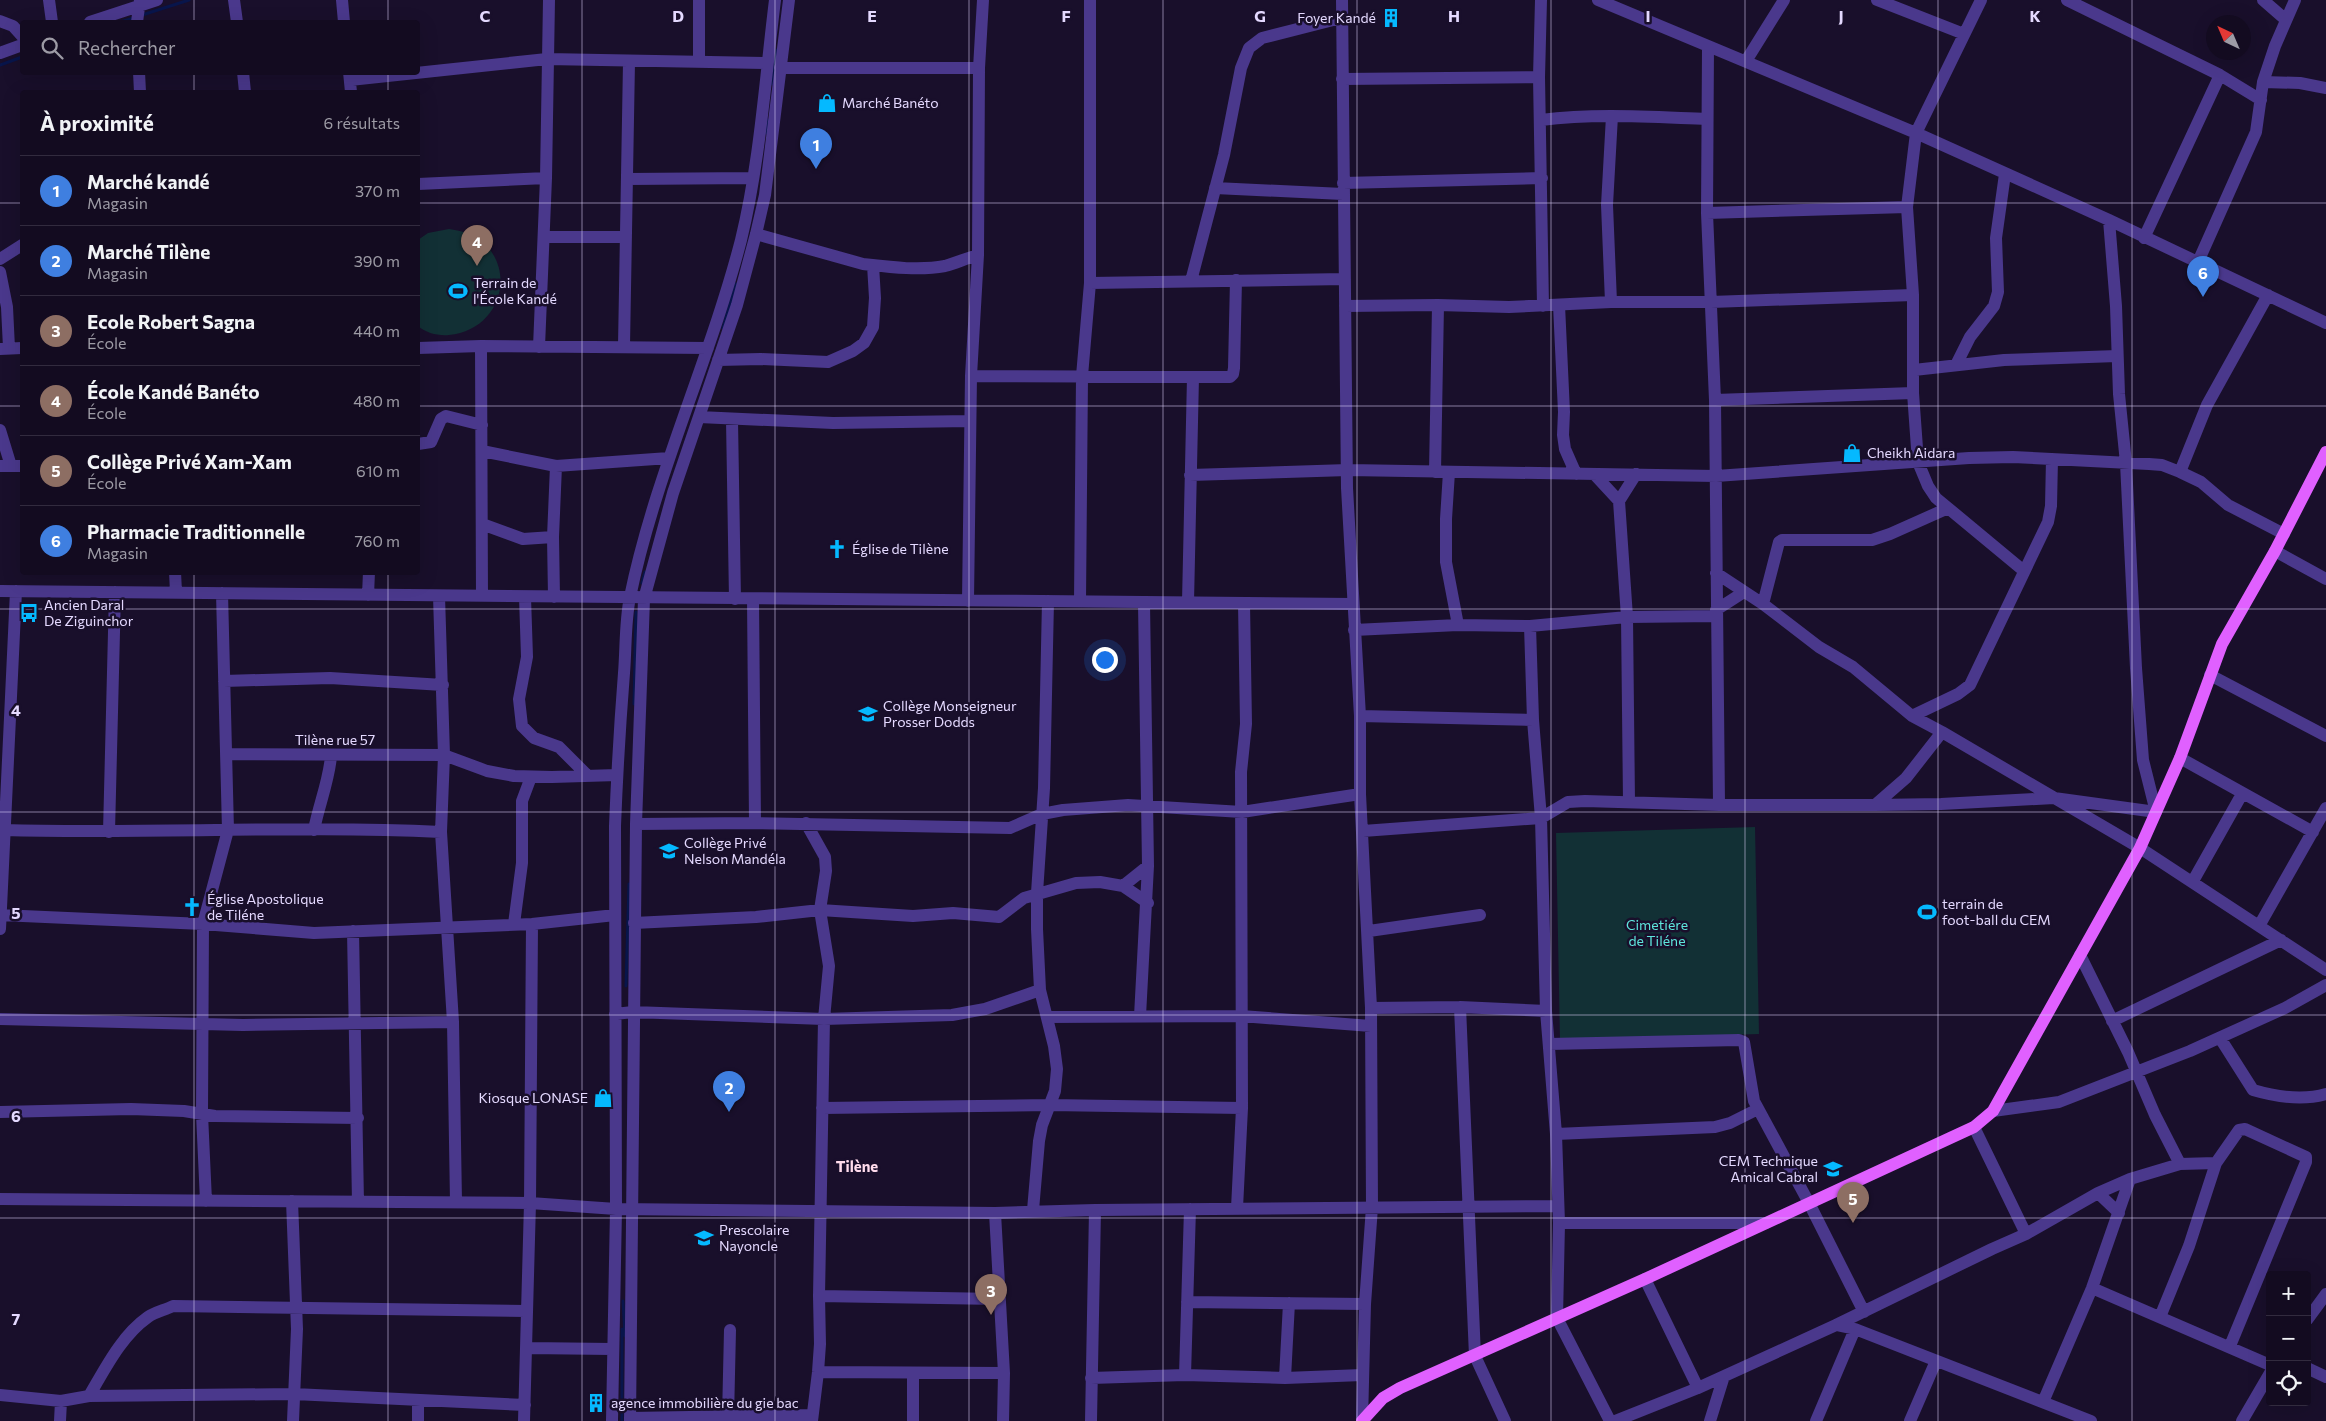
<!DOCTYPE html>
<html lang="fr">
<head>
<meta charset="utf-8">
<style>
  body { margin:0; font-family:Commissioner,sans-serif; background:#1c1429; color:#f1f3f6 }
  .controls { position:absolute; right:15px; bottom:15px; display:grid; overflow:hidden; border-radius:5px; box-shadow:0 5px 20px #0002 }
  .controls button { width:45px; height:45px; display:grid; place-items:center; padding:0; border:0; border-bottom:1px solid #322b3e; background:#130b20; color:#f1f3f6; font:25px sans-serif }
  .compass { position:absolute; left:2206px; top:15px; width:45px; height:45px; border-radius:50%; background:#130b20; box-shadow:0 5px 20px #0002; rotate:316deg }
  .you { position:absolute; left:1104px; top:659px; width:18px; height:18px; margin:-12px; border:4px solid #fff; border-radius:50%; background:#1a73e8; box-shadow:0 0 0 8px #1a73e833 }
  .badge { display:grid; place-items:center; width:32px; height:32px; border-radius:50%; background:#b45309; color:#fff; font-size:16px; font-weight:700 }
  .pin { position:absolute; translate:-50% -41px; filter:drop-shadow(0 1px 2px #0008) }
  .pin::after { content:''; position:absolute; top:26px; width:18px; height:15px; background:inherit; clip-path:polygon(0 0,100% 0,50% 100%) }
  .list { margin:0; padding:0; list-style:none }
  h2 { display:flex; justify-content:space-between; align-items:center; height:65px; margin:0; padding:0 20px; font-size:21px }
  h2 small { font-size:16px; font-weight:400; color:#9d9ba5 }
  .list li { display:grid; grid-template-columns:32px 1fr auto; gap:15px; align-items:center; box-sizing:border-box; height:70px; padding:0 20px; border-top:1px solid #322b3e }
  .list b { display:block; font-size:19px; white-space:nowrap }
  .list p { margin:0; font-size:16px; white-space:nowrap; color:#9d9ba5 }
  .list em { font-size:16px; font-style:normal; color:#9d9ba5 }
  .icon { flex:none; width:28px; height:28px; fill:none; stroke:currentColor; stroke-width:2; stroke-linecap:round; stroke-linejoin:round }
  .map { position:relative; flex:none; width:2326px; height:1421px; overflow:hidden }
  .search { position:absolute; background:#130b20; box-shadow:0 5px 20px #0002; left:20px; top:20px; width:400px; height:55px; display:flex; align-items:center; gap:12px; box-sizing:border-box; padding:0 18px; border-radius:5px; color:#9d9ba5; font-size:19px }
  .panel { position:absolute; background:#130b20; box-shadow:0 5px 20px #0002; left:20px; top:90px; width:400px; height:485px; border-radius:5px }
  .map>svg:first-child { display:block }
  .green { fill:#123035 }
  .lines { fill:none; stroke-linecap:round; stroke-linejoin:round }
  .stream { stroke:#08154b; stroke-width:3 }
  .minor { stroke:#4a388c; stroke-width:12 }
  .major { stroke:#e060ff; stroke-width:12 }
  .grid { fill:none; stroke:#e4d9ff; stroke-width:1; stroke-opacity:0.55 }
  .labels { text-anchor:middle; stroke-width:5; stroke-linejoin:round; paint-order:stroke }
  .poi-label { font-size:14px; fill:#e4d9ff; stroke:#190f2b; text-anchor:start }
  .street-label { font-size:14px; fill:#e4d9ff; stroke:#190f2b }
  .park-label { font-size:14px; fill:#5ee6dc; stroke:#190f2b }
  .neighbourhood-label { font-size:15px; font-weight:bold; fill:#ffdbec; stroke:#190f2b }
  .grid-label { font-size:16px; text-anchor:middle; font-weight:bold; fill:#e4d9ff; stroke:#190f2b; stroke-width:5; stroke-linejoin:round; paint-order:stroke }
</style>
</head>
<body>
<div class="map">
<svg width="2326" height="1421" viewBox="0 0 2326 1421">
  <rect width="100%" height="100%" fill="#190f2b"/>
  <path class="green" d="M449,229C460,231 472,233 481,240C519,273 498,331 449,335C438,336 426,333 418,326V240L428,233Z
    M1755,827L1759,1034L1560,1040L1556,833Z"/>
  <g class="lines">
    <path class="stream" d="M142,15L189,0
      M120,22L134,18
      M0,65L22,57
      M772,84L777,50
      M766,133L768,120
      M723,328L736,284
      M642,583L645,572
      M634,704L636,612
      M626,986L629,884
      M623,1301L625,1336
      M622,1421V1329"/>
    <path class="minor" d="M49,0L52,22
      M234,0L237,22
      M342,0L344,22
      M1342,0L1347,488L1360,716V794L1371,1008L1372,1207L1365,1304L1362,1421
      M1541,0L1539,77L1543,306
      M1598,0L1916,133L2109,220L2326,323
      M1877,0L1964,34
      M1981,0L1916,133L1907,207L1913,295V393L1918,462L1928,486L1936,498L2024,571
      M2067,0L2220,75
      M2263,0L2286,20
      M0,21L13,26L22,36
      M90,22L157,0
      M137,22L140,0
      M1708,47L1707,213L1715,400L1719,805
      M0,53L22,45
      M1746,61L1784,0
      M699,62V0
      M780,68H979
      M139,72L140,92
      M243,72L245,92
      M349,72L351,92
      M1342,79L1539,77
      M350,80L547,59L767,63
      M2263,82L2300,83L2326,88
      M1541,120C1596,113 1651,117 1707,119
      M628,179L753,178
      M1343,183L1542,178
      M418,184L546,178
      M1215,188L1343,194
      M1707,213L1907,207
      M756,234L863,264C889,267 919,271 945,266C956,263 967,258 978,255
      M544,237H626
      M2144,238L2220,75L2261,100
      M0,259L22,245
      M2198,262L2256,132L2263,82L2275,46L2295,0
      M0,272L7,307L9,348
      M1191,281L1224,155L1241,68L1249,48L1262,38L1341,18
      M1090,283L1345,279
      M1611,302L1607,205L1612,116
      M1559,305L1564,412L1563,435L1565,449L1576,474
      M1345,306L1438,305
      M481,346L482,596
      M624,346L629,62
      M539,347L546,178L549,0
      M418,348L481,346L708,348
      M0,349L22,348
      M718,360L761,359L828,362L853,351L864,343L873,327L875,298L873,265
      M1956,365L1970,337L1994,306L1998,292L1996,238L2005,174
      M1914,370L2004,360L2117,356
      M971,376L1230,377L1233,374L1234,368L1236,280
      M1715,400L1913,393
      M699,417L833,423L970,421
      M732,420L735,599
      M0,430L11,466
      M418,444L431,442L441,419L446,416L482,425
      M482,451L556,466L669,458
      M0,466H22
      M1435,472L1438,305L1509,307L1611,302H1711L1913,295
      M1449,472L1446,519V562L1458,625
      M2180,472L2207,405L2268,295
      M1594,474L1619,501
      M1190,475L1348,470L1716,476L1969,458L2013,457L2149,464L2162,465L2180,472L2201,482L2228,505L2284,534
      M482,524L523,539L553,537
      M2275,551L2326,579
      M175,572L176,592
      M1716,573L1763,604L1819,647L1853,667L1912,716L1942,732L2140,848L2326,970
      M0,591L1353,604
      M368,595L369,572
      M439,596L444,755L441,832L453,1022L456,1202
      M525,597L527,657L519,699L522,726L534,738L559,747L588,776
      M554,597L553,537L556,466
      M753,599L755,823
      M968,601L971,376L978,255L979,68L983,0
      M1080,601L1082,376L1090,283V0
      M1188,602L1193,377
      M1763,604L1779,542L1782,540H1872L1890,534L1946,509
      M1716,610L1744,592
      M1530,626L1533,720L1541,818L1546,1011
      M1354,630L1458,625L1530,626L1627,617L1716,616
      M2210,675L2326,736
      M224,681L330,678L443,685
      M1360,716L1533,720
      M1912,716L1958,694L1970,685L2048,522L2051,506L2052,459
      M226,754L444,755L487,771L514,776L552,777L617,775
      M2180,758L2313,832
      M1629,802L1627,617L1619,501L1636,474
      M1875,805L1906,778L1942,732
      M806,823L825,857L826,871L820,910L829,966L824,1019L819,1296L820,1344L818,1372L812,1421
      M636,824L755,823L1010,828L1042,814L1063,810L1128,805L1242,812L1360,794
      M4,830C150,834 296,825 441,832
      M314,830C319,804 329,781 331,756
      M1363,831L1541,818L1568,802L1585,801L1719,805H1875L1941,804L2054,798L2156,812L2143,760L2136,668L2126,463L2119,394L2116,306L2109,220
      M109,832L115,592
      M2193,881L2242,794
      M1123,886L1148,866
      M0,915L203,924L314,933L532,924L615,915
      M634,923L756,917L820,910L913,916L953,913L999,917L1024,898L1076,883L1100,882L1123,886L1148,903
      M514,924L522,863V801L531,777
      M2259,926L2326,808
      M0,929L16,591
      M353,931L358,1202
      M1369,931L1480,915
      M2080,955L2128,1052L2155,1115L2180,1164
      M1460,1007L1475,1356L1505,1421
      M1371,1008L1460,1007L1546,1011L1556,1134L1559,1223L1557,1318L1610,1421
      M615,1014L633,1012L824,1019L952,1015L985,1009L1040,990
      M1140,1016L1148,866L1144,603
      M1047,1017L1241,1016L1371,1026
      M0,1019L243,1025L453,1022
      M2112,1021L2281,940
      M2220,1038L2253,1090C2277,1097 2302,1101 2326,1094
      M1549,1044L1739,1040L1744,1042L1754,1101L1809,1203L1864,1312
      M822,1108L1050,1105L1242,1108
      M1993,1111L2059,1102L2190,1051L2285,1008L2326,985
      M0,1112L131,1109L184,1111L215,1116L358,1118
      M1974,1127L2026,1234
      M1556,1134L1715,1127L1730,1123L1758,1109
      M2216,1163L2239,1130L2245,1129L2306,1157V1162L2230,1346
      M2098,1193L2119,1213
      M0,1199L530,1203L616,1209L995,1213L1095,1210L1558,1206
      M206,1201L202,1114L203,924L228,830L222,593
      M292,1201L297,1329L293,1421
      M1237,1208L1242,1108L1241,772L1246,724L1244,603
      M1033,1210L1039,1141L1042,1125L1055,1091L1057,1069L1054,1046L1040,990L1037,929V893L1044,788L1048,601
      M995,1213L1004,1373L1003,1421
      M1559,1223H1766
      M1645,1279L1698,1388
      M2092,1288L2270,1365
      M819,1296L999,1299
      M1187,1302L1365,1304
      M2307,1320L2326,1294
      M1836,1325L1992,1249L2026,1234L2098,1193L2130,1179L2180,1164L2216,1163L2189,1246L2160,1317
      M527,1348L612,1349
      M2307,1368L2326,1377
      M818,1372L1004,1373
      M913,1373V1421
      M1185,1375L1190,1209
      M1091,1378L1185,1375L1285,1378L1362,1375
      M1285,1378L1289,1303
      M0,1395L61,1401L89,1396L294,1394L525,1405
      M89,1396C105,1369 121,1336 148,1317C155,1312 165,1310 173,1306L526,1311
      M2043,1402L2092,1288L2130,1179
      M630,1418L812,1415
      M728,1418L730,1330
      M60,1421L61,1401
      M418,1421V1401
      M524,1421L530,1203L532,924
      M612,1421L616,1209L615,826C617,775 620,724 624,673C626,648 625,621 630,597C655,475 710,360 741,240C760,162 765,80 775,0
      M630,1421L636,824L644,599L673,493L737,305L756,234L765,195L789,0
      M1091,1421L1095,1210
      M1615,1421L1698,1388L1836,1325L1855,1329L2091,1421
      M1710,1421L1724,1376
      M1816,1421L1855,1329
      M1910,1421L1936,1361
      M2242,1421L2270,1373"/>
    <path class="major" d="M1362,1421L1383,1398L1400,1388L1645,1279L1974,1127L1993,1111L2140,848L2180,758L2222,644L2275,551L2326,452"/>
  </g>
  <path class="grid" d="M194,0V22M388,0V22M582,0V1421M775,0V1421M969,0V1421M1163,0V1421M1357,0V1421M1551,0V1421M1745,0V1421M1938,0V1421M2132,0V1421M194,72V92M388,72V92M0,203H22M418,203H2326M0,406H22M418,406H2326M194,572V1421M388,572V1421M0,609H2326M0,812H2326M0,1015H2326M0,1218H2326"/>
  <defs>
    <g id="building-bare" transform="scale(1.5)"><path d="M-4-6H4V6H1V3H-1V6H-4ZM-2.5-4.3h1.7v1.8h-1.7ZM.8-4.3h1.7v1.8H.8ZM-2.5-1h1.7V.8h-1.7ZM.8-1h1.7V.8H.8Z" fill="#05b9ff" stroke="#190f2b" stroke-width="2.5" paint-order="stroke"/></g>
    <g id="shop-bare" transform="scale(1.5)"><path d="M-5-2.5h2.3a2.7 3.5 0 0 1 5.4 0H5L5.5 6h-11ZM-1.5-2.5h3a1.5 2.3 0 0 0-3 0Z" fill="#05b9ff" stroke="#190f2b" stroke-width="2.5" paint-order="stroke"/></g>
    <g id="stadium-bare" transform="scale(1.5)"><path d="M0-5a6.5 5 0 1 0 0 10a6.5 5 0 1 0 0-10ZM-3.5-1.8h7v3.6h-7Z" fill="#05b9ff" stroke="#190f2b" stroke-width="2.5" paint-order="stroke"/></g>
    <g id="church-bare" transform="scale(1.5)"><path d="M-1.2-6h2.4v3.5h3.3v2.4h-3.3V6h-2.4V-.1h-3.3v-2.4h3.3Z" fill="#05b9ff" stroke="#190f2b" stroke-width="2.5" paint-order="stroke"/></g>
    <g id="bus-bare" transform="scale(1.5)"><path d="M-5-6H5V4H4V6H2V4H-2V6H-4V4H-5ZM-3.5-4V0h7V-4ZM-3.5 1.2v1.5H-2V1.2ZM2 1.2v1.5H3.5V1.2Z" fill="#05b9ff" stroke="#190f2b" stroke-width="2.5" paint-order="stroke"/></g>
    <g id="school-bare" transform="scale(1.5)"><path d="M0-5L7-2L0 1L-7-2ZM-4 1L0 2.5L4 1V4Q0 6-4 4Z" fill="#05b9ff" stroke="#190f2b" stroke-width="2.5" paint-order="stroke"/></g>
  </defs>
  <g fill-rule="evenodd">
    <use href="#building-bare" x="1391" y="18"/>
    <use href="#shop-bare" x="827" y="103"/>
    <use href="#stadium-bare" x="458" y="291"/>
    <use href="#shop-bare" x="1852" y="453"/>
    <use href="#church-bare" x="837" y="549"/>
    <use href="#bus-bare" x="29" y="613"/>
    <use href="#school-bare" x="868" y="714"/>
    <use href="#school-bare" x="669" y="851"/>
    <use href="#church-bare" x="192" y="907"/>
    <use href="#stadium-bare" x="1927" y="912"/>
    <use href="#shop-bare" x="603" y="1098"/>
    <use href="#school-bare" x="1833" y="1169"/>
    <use href="#school-bare" x="704" y="1238"/>
    <use href="#building-bare" x="596" y="1403"/>
  </g>
  <g class="labels">
    <g class="poi-label">
      <text x="1376" y="23" text-anchor="end">Foyer Kandé</text>
      <text x="842" y="108">Marché Banéto</text>
      <text x="473" y="288">Terrain de<tspan x="473" dy="16">l'École Kandé</tspan></text>
      <text x="1867" y="458">Cheikh Aidara</text>
      <text x="852" y="554">Église de Tilène</text>
      <text x="44" y="610">Ancien Daral<tspan x="44" dy="16">De Ziguinchor</tspan></text>
      <text x="883" y="711">Collège Monseigneur<tspan x="883" dy="16">Prosser Dodds</tspan></text>
      <text x="684" y="848">Collège Privé<tspan x="684" dy="16">Nelson Mandéla</tspan></text>
      <text x="207" y="904">Église Apostolique<tspan x="207" dy="16">de Tiléne</tspan></text>
      <text x="1942" y="909">terrain de<tspan x="1942" dy="16">foot-ball du CEM</tspan></text>
      <text x="588" y="1103" text-anchor="end">Kiosque LONASE</text>
      <text x="1818" y="1166" text-anchor="end">CEM Technique<tspan x="1818" dy="16">Amical Cabral</tspan></text>
      <text x="719" y="1235">Prescolaire<tspan x="719" dy="16">Nayoncle</tspan></text>
      <text x="611" y="1408">agence immobilière du gie bac</text>
    </g>
    <g class="street-label">
      <text x="335" y="745">Tilène rue 57</text>
    </g>
    <g class="park-label">
      <text x="1657" y="930">Cimetiére<tspan x="1657" dy="16">de Tiléne</tspan></text>
    </g>
    <g class="neighbourhood-label">
      <text x="857" y="1172">Tilène</text>
    </g>
  </g>
  <g class="grid-label">
    <text x="485" y="22">C</text>
    <text x="678" y="22">D</text>
    <text x="872" y="22">E</text>
    <text x="1066" y="22">F</text>
    <text x="1260" y="22">G</text>
    <text x="1454" y="22">H</text>
    <text x="1648" y="22">I</text>
    <text x="1841" y="22">J</text>
    <text x="2035" y="22">K</text>
    <text x="16" y="716">4</text>
    <text x="16" y="919">5</text>
    <text x="16" y="1122">6</text>
    <text x="16" y="1325">7</text>
  </g>
</svg>
<div class="controls">
<button>+</button>
<button>−</button>
<button><svg class="icon" aria-label="locate" viewBox="0 0 24 24"><circle cx="12" cy="12" r="6"/><path d="M12 2v4M12 18v4M2 12h4M18 12h4"/></svg></button>
</div>
<svg class="compass" viewBox="-18 -18 36 36"><path d="M0-13l5 13h-10z" fill="#e53935"/><path d="M0 13l5-13h-10z" fill="#9d9ba5"/></svg>
<div class="you"></div>
<div class="pin badge" style="left:816px;top:169px;background:#3f7fe0">1</div>
<div class="pin badge" style="left:729px;top:1112px;background:#3f7fe0">2</div>
<div class="pin badge" style="left:991px;top:1315px;background:#8d6e63">3</div>
<div class="pin badge" style="left:477px;top:266px;background:#8d6e63">4</div>
<div class="pin badge" style="left:1853px;top:1223px;background:#8d6e63">5</div>
<div class="pin badge" style="left:2203px;top:297px;background:#3f7fe0">6</div>
<div class="search"><svg class="icon" aria-label="search" viewBox="0 0 24 24"><circle cx="10" cy="10" r="6"/><path d="M15 15l6 6"/></svg>Rechercher</div>
<section class="panel">
<h2>À proximité<small>6 résultats</small></h2>
<ul class="list">
<li><span class="badge" style="background:#3f7fe0">1</span><div><b>Marché kandé</b><p>Magasin</p></div><em>370 m</em></li>
<li><span class="badge" style="background:#3f7fe0">2</span><div><b>Marché Tilène</b><p>Magasin</p></div><em>390 m</em></li>
<li><span class="badge" style="background:#8d6e63">3</span><div><b>Ecole Robert Sagna</b><p>École</p></div><em>440 m</em></li>
<li><span class="badge" style="background:#8d6e63">4</span><div><b>École Kandé Banéto</b><p>École</p></div><em>480 m</em></li>
<li><span class="badge" style="background:#8d6e63">5</span><div><b>Collège Privé Xam-Xam</b><p>École</p></div><em>610 m</em></li>
<li><span class="badge" style="background:#3f7fe0">6</span><div><b>Pharmacie Traditionnelle</b><p>Magasin</p></div><em>760 m</em></li>
</ul>
</section>
</div>
</body>
</html>
